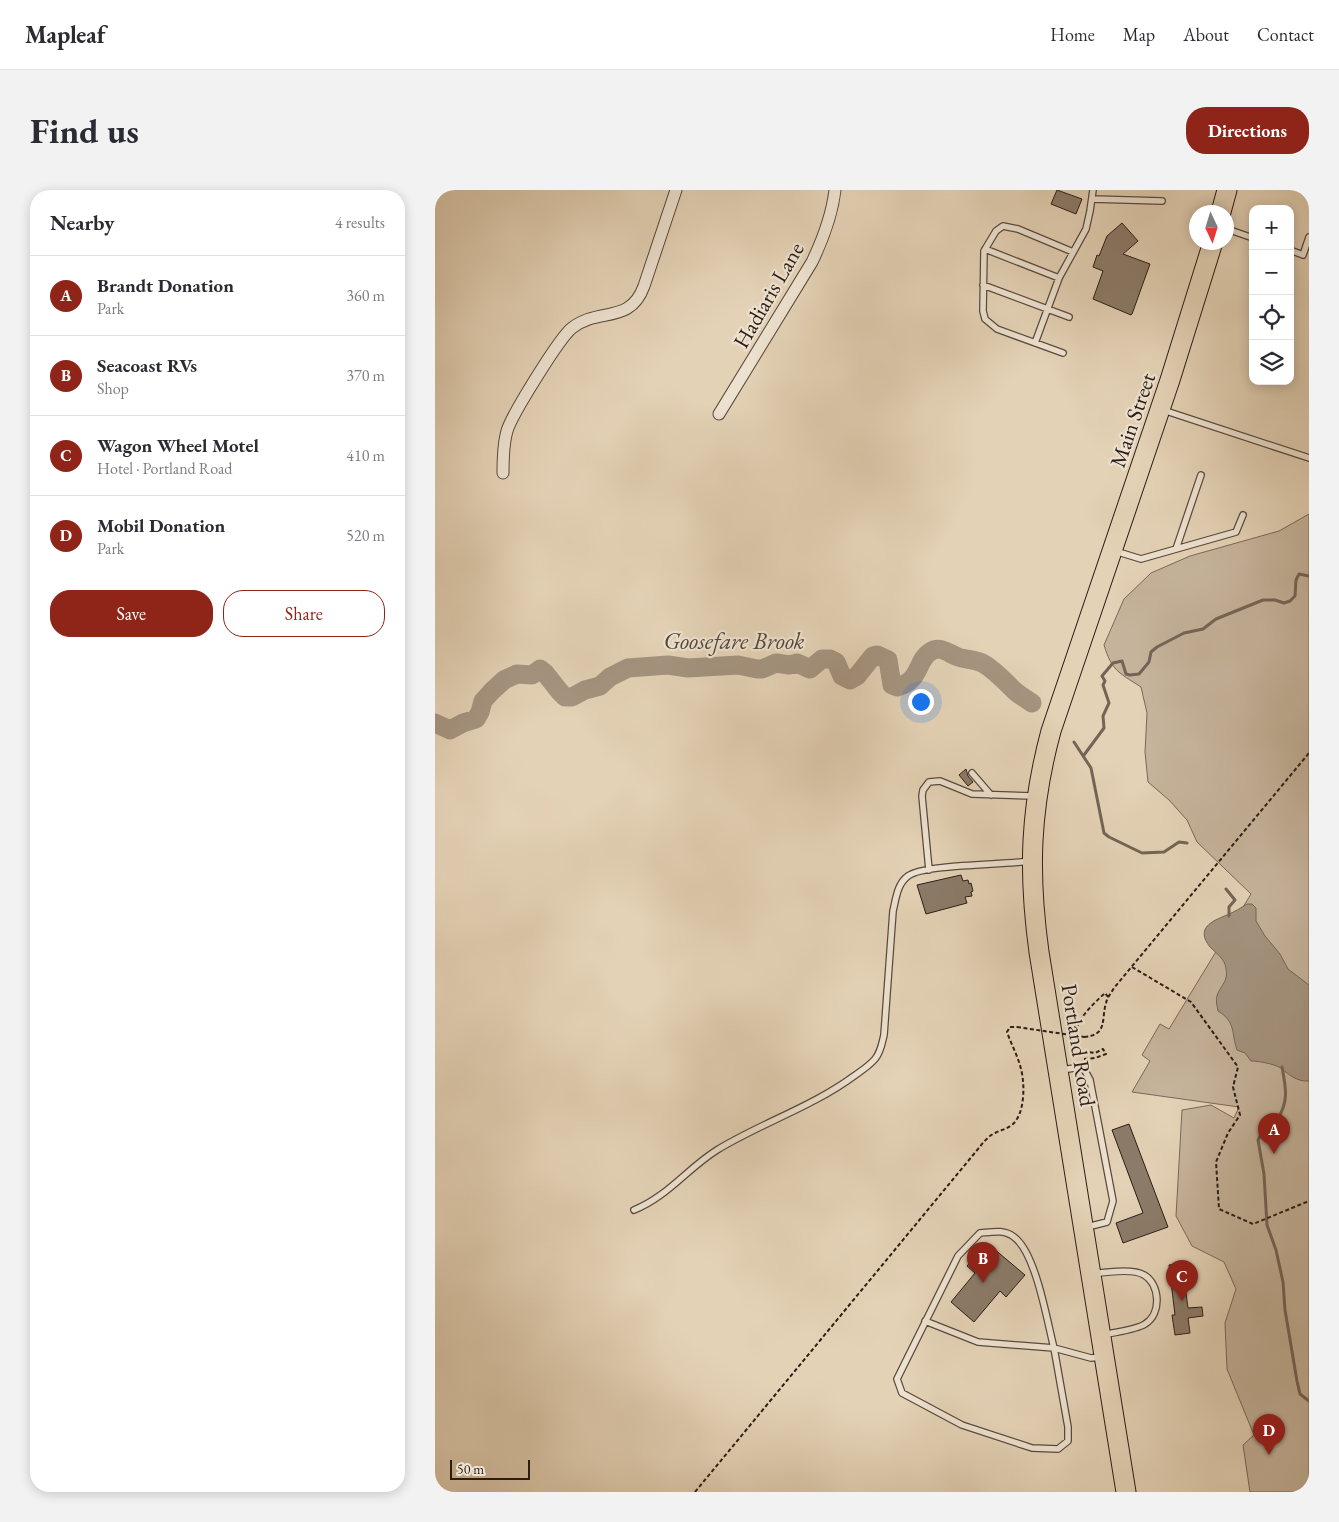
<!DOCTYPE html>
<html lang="en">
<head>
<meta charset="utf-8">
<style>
  body { margin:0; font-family:"EB Garamond",serif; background:#f2f2f3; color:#2b2b33 }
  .controls { position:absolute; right:15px; top:15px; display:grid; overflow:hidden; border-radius:10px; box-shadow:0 2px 12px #0003 }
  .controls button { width:45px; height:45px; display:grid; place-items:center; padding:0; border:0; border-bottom:1px solid #e1e1e2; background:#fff; color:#2b2b33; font:25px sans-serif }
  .compass { position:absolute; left:754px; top:15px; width:45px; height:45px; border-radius:50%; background:#fff; box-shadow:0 2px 12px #0003; rotate:176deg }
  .scale { position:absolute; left:15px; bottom:12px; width:80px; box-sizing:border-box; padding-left:5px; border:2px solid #2b1d16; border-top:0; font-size:14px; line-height:18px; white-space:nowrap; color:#2b1d16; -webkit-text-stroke:4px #ede2d0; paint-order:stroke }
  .you { position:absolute; left:485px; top:511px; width:18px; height:18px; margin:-12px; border:4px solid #fff; border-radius:50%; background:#1a73e8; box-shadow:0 0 0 8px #1a73e833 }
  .badge { display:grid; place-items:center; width:32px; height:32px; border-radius:50%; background:#8f2418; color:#fff; font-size:16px; font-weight:700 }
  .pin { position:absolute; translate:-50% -41px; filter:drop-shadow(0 1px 2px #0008) }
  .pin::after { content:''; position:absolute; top:26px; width:18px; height:15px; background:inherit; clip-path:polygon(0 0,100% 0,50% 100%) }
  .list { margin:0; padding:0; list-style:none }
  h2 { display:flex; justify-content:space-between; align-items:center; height:65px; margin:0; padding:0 20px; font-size:21px }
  h2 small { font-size:16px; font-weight:400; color:#7c7c81 }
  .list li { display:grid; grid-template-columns:32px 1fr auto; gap:15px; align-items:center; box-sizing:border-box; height:80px; padding:0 20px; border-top:1px solid #e1e1e2 }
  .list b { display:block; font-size:19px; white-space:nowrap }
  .list p { margin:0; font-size:16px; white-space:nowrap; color:#7c7c81 }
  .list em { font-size:16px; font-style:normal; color:#7c7c81 }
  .actions { display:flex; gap:10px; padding:15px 20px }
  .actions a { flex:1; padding:11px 0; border:1px solid #8f2418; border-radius:20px; text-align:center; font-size:18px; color:#8f2418 }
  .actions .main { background:#8f2418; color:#fff }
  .icon { flex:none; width:28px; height:28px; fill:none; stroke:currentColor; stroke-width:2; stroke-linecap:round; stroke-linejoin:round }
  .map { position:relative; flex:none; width:874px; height:1302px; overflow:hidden; border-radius:20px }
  header { display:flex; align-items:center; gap:30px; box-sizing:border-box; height:70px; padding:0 25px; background:#fff; border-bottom:1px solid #e1e1e2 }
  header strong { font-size:24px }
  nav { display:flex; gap:28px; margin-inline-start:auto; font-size:18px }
  .intro { display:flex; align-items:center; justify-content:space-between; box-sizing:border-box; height:120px; padding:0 30px }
  h1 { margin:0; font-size:35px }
  .button { padding:12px 22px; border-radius:20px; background:#8f2418; color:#fff; font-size:18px; font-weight:700 }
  main { display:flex; gap:30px; padding:0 30px }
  aside { flex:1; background:#fff; border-radius:20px; box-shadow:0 2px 12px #0003 }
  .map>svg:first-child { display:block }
  .green { fill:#c5b39b; stroke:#786858 }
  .water { fill:#a59480; stroke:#746456 }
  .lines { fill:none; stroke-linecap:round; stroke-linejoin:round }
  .stream { stroke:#746456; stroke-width:3 }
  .river { stroke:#a59480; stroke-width:19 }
  .building { fill:#8b7b69; stroke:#2b1d16 }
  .lane-casing { stroke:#594a3e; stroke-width:8 }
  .street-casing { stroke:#594a3e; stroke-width:13 }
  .primary-casing { stroke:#2b1d16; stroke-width:21 }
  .path { stroke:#2b1d16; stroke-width:2; stroke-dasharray:4 2.5; stroke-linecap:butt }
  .lane { stroke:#ede2d0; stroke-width:5.5 }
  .street { stroke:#ede2d0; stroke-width:11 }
  .primary { stroke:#e4d2b6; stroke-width:19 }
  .path-bridge { stroke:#2b1d16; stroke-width:2; stroke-dasharray:4 2.5; stroke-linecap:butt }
  .labels { text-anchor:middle; stroke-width:4.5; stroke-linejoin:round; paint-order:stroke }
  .street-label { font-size:22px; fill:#2b1d16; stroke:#ede2d0 }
  .water-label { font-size:24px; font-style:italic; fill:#56473b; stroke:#ede2d0 }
</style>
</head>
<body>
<header>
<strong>Mapleaf</strong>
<nav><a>Home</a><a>Map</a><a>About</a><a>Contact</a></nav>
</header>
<div class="intro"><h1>Find us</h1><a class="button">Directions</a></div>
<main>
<aside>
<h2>Nearby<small>4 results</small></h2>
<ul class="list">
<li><span class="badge">A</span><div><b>Brandt Donation</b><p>Park</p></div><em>360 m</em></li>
<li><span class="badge">B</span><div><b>Seacoast RVs</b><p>Shop</p></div><em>370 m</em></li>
<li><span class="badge">C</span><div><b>Wagon Wheel Motel</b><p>Hotel · Portland Road</p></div><em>410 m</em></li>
<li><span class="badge">D</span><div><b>Mobil Donation</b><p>Park</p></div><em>520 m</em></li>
</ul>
<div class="actions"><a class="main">Save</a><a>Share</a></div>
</aside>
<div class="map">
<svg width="874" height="1302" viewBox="0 0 874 1302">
  <rect width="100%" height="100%" fill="#e4d2b6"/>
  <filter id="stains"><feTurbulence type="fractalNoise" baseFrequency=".004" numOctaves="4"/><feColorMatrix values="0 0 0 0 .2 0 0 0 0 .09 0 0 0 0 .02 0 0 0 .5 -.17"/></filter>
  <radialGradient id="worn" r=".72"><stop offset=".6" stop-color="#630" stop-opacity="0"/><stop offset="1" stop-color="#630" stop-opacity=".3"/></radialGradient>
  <path class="green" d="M874,324V1302H815L808,1255L819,1245L792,1179L790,1133L801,1099L789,1072L757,1056L741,1026L747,920L776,915L799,928L804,917L697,902L715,871L707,865L725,834L734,839L816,704L762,652L752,630L734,610L713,592L710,562L712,523L706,497C683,482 677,481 669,455L689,409L716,383L755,366L844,341Z"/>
  <path class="water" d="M812,714H817L821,718V731L830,746L845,764L853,779L874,795V891C861,892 854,884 844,877C838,874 824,871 816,871L810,863L802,860C796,842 801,832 783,821C782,815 780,809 783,803C788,793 793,791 791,778C789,768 782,764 775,757C760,738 777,731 792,725C799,722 806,718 812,714Z"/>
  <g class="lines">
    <path class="stream" d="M639,552L656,578L669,643L674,647L707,663L729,662L744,652L752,653
      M649,565L669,538L668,526L674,513L668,495L670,491L667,486L678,473L687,471L691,484L695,485L704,484L714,472L716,462L722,457L749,443L768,439L781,429L828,410H840L849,413L855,411L860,406L861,390L864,384L874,386
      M791,699L800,710L794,717V726
      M847,877C851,898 854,912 842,930C837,938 833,943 825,946L823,950L829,984L832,1035L841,1060L848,1092L850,1120L862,1191L865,1204L874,1211"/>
    <path class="river" d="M0,533L15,540L28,533L41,529L45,522L48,511L57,501L69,490L82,484L97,485L105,479L110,483L125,502L130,507H137L150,500L165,496L175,487L193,478L233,475L253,478L303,475L322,479H327L341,473L354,475L362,473L375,479L387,469H395L401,472L407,486L415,490L422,486L438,466L442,465L453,470L457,495L462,497C486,491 481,471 495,462C505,455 513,463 523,467C531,470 541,469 549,474C561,481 571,493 581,502C586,506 591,509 597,513"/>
  </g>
  <path class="building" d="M622,0L647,9L641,24L616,14Z
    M687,33L703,51L688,64L715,74L697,124L696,125L658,109L668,81L658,77L662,65L664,66L672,46Z
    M531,579L533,586L538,592L533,596L524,585Z
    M526,685L528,691L533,690L534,694L536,693L538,701L536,702L537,706L530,707L532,713L491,724L482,695Z
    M694,934L733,1037L688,1053L681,1033L708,1023L677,940Z
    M552,1053L590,1085L571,1107L565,1101L539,1132L516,1112L540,1083L532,1076Z
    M747,1073L753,1118L767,1117L768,1126L753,1128L755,1143L740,1145L737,1125H740L734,1075Z"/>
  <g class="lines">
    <g class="lane-casing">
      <path id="lane" d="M657,9L727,11
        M792,39L818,48
        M550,59L624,88
        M855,60L868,65L874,47
        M548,95L634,127
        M600,153L624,88L651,39L655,21L658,0
        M628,163L562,139L550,129L548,121L549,61L561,41L568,36L583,39L638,62
        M728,220L874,268
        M741,359L766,285
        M680,361L706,369L801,342L808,325
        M537,583L556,605
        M494,680L487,606L488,600L494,592L505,591L537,604L599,606
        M625,880L648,877L655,890L678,1011L672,1032L652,1037
        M199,1020C232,1007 253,978 282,960C326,933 377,917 419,886C426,881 434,876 440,869C446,862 447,853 449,845L458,721C461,709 462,694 473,686C489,674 570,675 595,671
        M658,1084C671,1082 698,1078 709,1085C725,1094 727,1124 710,1134C701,1140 680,1142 668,1145
        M490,1131L543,1152L619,1158L633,1237V1251L623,1259L597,1258L527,1235L467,1203L462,1189L523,1066L545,1043C557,1042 569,1039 579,1047C601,1063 612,1131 619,1158L656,1168L667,1167"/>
    </g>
    <g class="street-casing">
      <path id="street" d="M284,224L377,72C388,49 397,25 400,0
        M68,283C68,270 68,255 72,241C76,226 125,147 137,138C163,117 195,135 209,96L241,0"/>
    </g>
    <g class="primary-casing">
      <path id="primary" d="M786,22L792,0
        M691,1302L604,762C593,682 595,619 616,541L735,190L778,52"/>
    </g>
    <path class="path" d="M697,777L756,812L803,877L798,897L805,925L793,943L781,972L784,1019L818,1034L874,1011
      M649,847C673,845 666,830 671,813C672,808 676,803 679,798L874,563
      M649,869L660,868L671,864L668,859L660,863L645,861C629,840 655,817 670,803L673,807
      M260,1302L543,959C548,953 553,946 560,943C566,940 572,939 578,934C590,923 590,894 586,879C583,866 576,854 572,842L575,837H582"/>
    <use href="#lane" class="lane"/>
    <use href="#street" class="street"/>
    <use href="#primary" class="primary"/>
    <path class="path-bridge" d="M582,837L649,847"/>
  </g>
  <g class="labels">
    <g class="street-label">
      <text transform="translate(333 105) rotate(-60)" y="8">Hadiaris Lane</text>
      <text transform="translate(697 230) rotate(-71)" y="8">Main Street</text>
      <text transform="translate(644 855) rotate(81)" y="8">Portland Road</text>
    </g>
    <g class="water-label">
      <text x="299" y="459">Goosefare Brook</text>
    </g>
  </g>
  <rect width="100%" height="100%" filter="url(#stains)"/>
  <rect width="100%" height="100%" fill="url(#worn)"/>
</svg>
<div class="controls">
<button>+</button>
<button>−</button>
<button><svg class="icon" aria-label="locate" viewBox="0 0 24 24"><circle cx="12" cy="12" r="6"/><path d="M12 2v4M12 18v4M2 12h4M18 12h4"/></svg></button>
<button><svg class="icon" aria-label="layers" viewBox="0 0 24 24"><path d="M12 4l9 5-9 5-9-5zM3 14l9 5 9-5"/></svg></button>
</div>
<svg class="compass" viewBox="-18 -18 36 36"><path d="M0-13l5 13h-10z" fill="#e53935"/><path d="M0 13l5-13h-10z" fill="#7c7c81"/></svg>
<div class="scale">50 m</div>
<div class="you"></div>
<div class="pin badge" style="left:839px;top:964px">A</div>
<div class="pin badge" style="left:548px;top:1093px">B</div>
<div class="pin badge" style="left:747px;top:1111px">C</div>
<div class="pin badge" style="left:834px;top:1265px">D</div>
</div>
</main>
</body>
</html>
